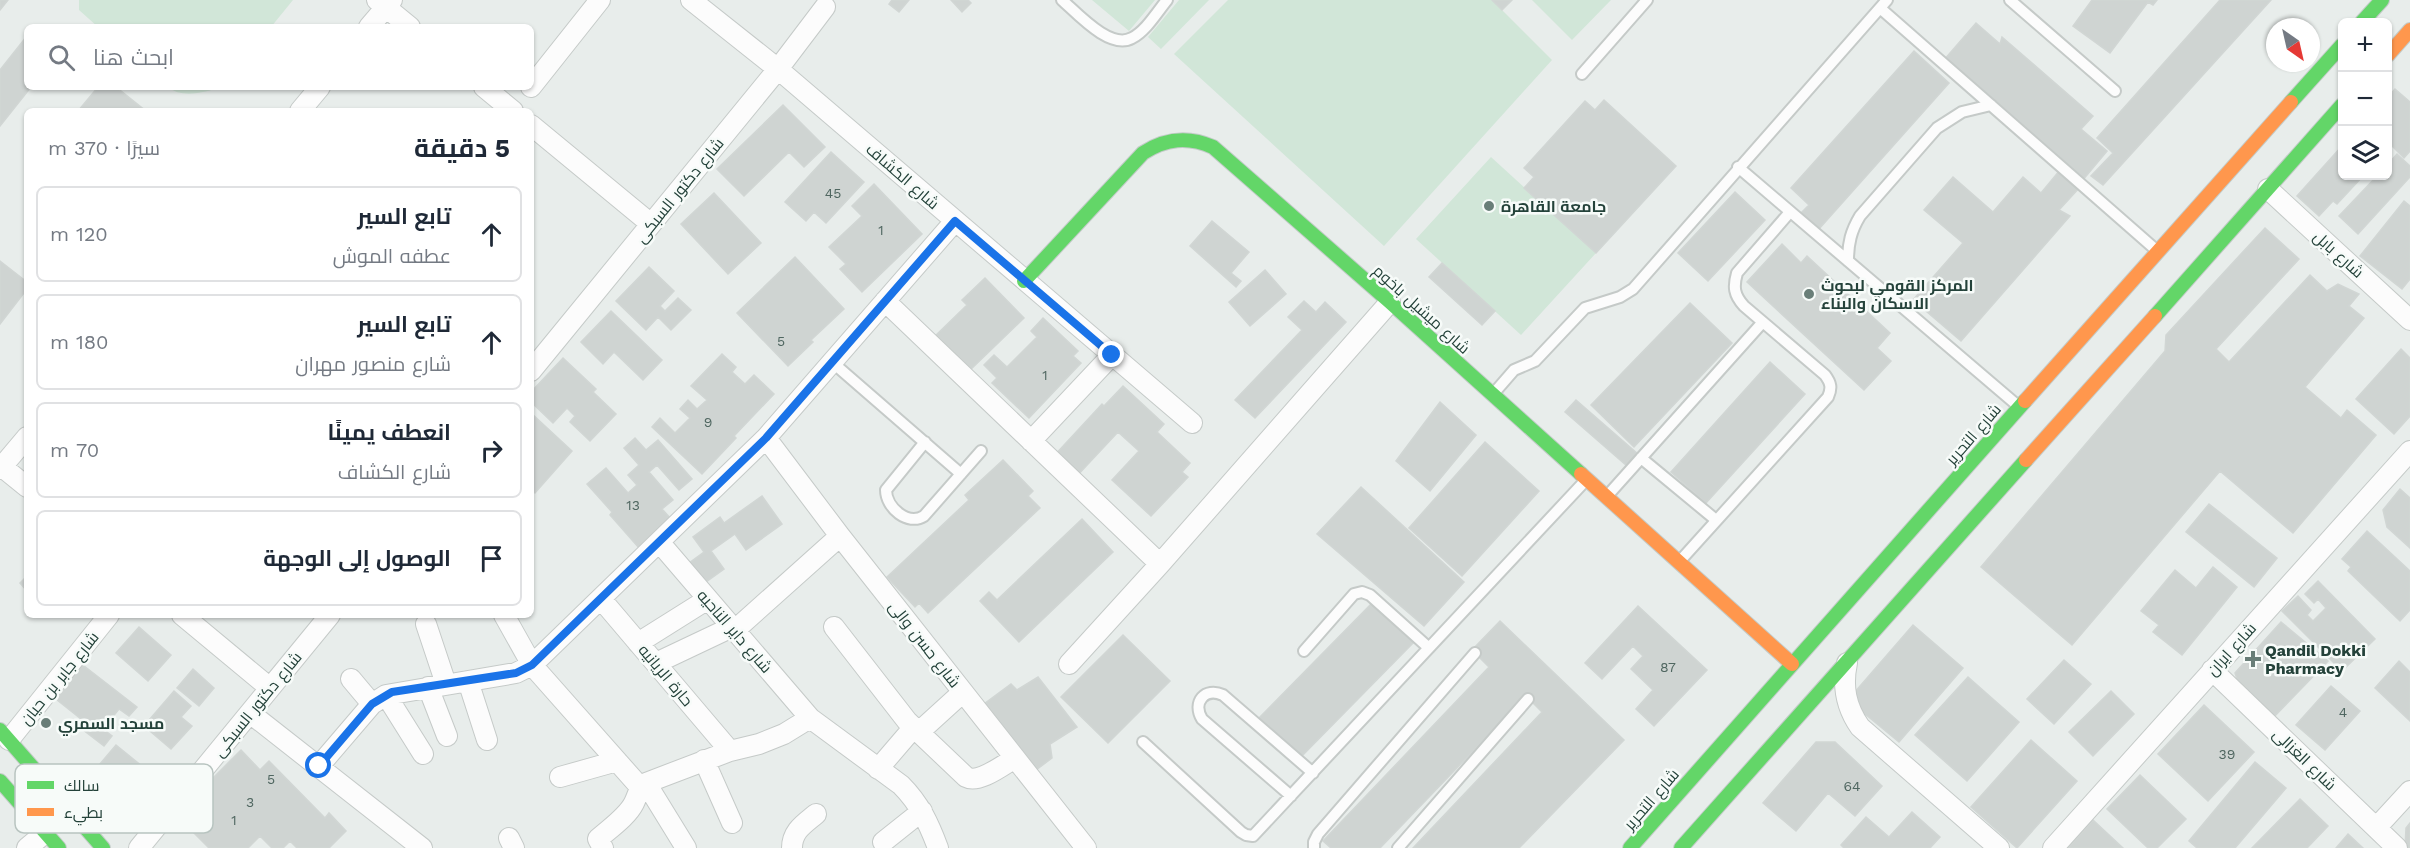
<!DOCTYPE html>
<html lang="ar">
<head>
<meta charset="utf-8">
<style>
  body { margin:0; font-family:"Work Sans",Cairo,sans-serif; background:#f6f6f7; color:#1f2937; direction:rtl }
  .controls { position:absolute; right:18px; top:18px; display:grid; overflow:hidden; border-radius:9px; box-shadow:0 2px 4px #0004 }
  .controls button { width:54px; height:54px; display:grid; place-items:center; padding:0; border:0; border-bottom:2px solid #e0e1e3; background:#fff; color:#1f2937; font:30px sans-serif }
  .compass { position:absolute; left:2266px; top:18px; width:54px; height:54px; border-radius:50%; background:#fff; box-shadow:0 2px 4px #0004; rotate:146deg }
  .stop { position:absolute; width:18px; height:18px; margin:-14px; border:4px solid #1a73e8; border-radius:50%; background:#fff }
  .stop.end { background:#1a73e8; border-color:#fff; box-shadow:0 2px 6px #0008 }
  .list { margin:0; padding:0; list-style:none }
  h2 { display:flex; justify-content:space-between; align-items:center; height:78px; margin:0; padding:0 24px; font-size:26px }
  h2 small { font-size:20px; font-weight:400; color:#747a83 }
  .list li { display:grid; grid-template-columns:39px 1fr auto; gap:18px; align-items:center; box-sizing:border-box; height:96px; margin:0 12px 12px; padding:0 12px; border:2px solid #e0e1e3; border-radius:9px }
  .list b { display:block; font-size:22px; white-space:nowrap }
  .list p { margin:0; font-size:20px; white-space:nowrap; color:#747a83 }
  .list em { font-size:20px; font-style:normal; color:#747a83 }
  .icon { flex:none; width:33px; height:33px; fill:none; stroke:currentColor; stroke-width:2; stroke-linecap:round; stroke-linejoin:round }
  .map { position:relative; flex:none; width:2410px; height:848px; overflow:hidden; direction:ltr }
  .search { position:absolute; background:#fff; box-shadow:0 2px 4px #0004; left:24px; top:24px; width:510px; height:66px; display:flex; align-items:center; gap:15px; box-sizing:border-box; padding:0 21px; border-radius:9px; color:#747a83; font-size:22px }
  .panel { position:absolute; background:#fff; box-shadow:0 2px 4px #0004; left:24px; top:108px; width:510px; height:510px; border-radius:9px; direction:rtl }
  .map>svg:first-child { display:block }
  .green { fill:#d1e6d8 }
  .building { fill:#cfd4d2; stroke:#d1d6d4; stroke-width:1.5 }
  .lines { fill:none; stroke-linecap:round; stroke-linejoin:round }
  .lane-casing { stroke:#c5cac8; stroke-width:14 }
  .street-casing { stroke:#c5cac8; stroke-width:22 }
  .fast-casing { stroke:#c3cbc8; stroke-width:16 }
  .slow-casing { stroke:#c3cbc8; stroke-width:16 }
  .lane { stroke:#fcfcfc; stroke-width:10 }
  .street { stroke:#fcfcfc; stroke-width:20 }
  .fast { stroke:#63d668; stroke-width:14 }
  .slow { stroke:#ff974d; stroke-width:14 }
  .route { stroke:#1a73e8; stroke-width:8 }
  .poi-dot { fill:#697e78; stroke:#f7fbf9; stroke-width:2 }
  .labels { text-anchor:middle; stroke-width:5; stroke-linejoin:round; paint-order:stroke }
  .number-label { font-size:14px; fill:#506761 }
  .street-label { font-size:16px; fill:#24423a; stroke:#f7fbf9 }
  .poi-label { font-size:16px; font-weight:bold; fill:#24423a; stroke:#f7fbf9; text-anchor:start }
  .key { fill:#f7fbf9; stroke:#b8c4c0; stroke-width:1.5 }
  .key-label { font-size:16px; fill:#24423a }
</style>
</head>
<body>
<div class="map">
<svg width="2410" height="848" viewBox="0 0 2410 848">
  <rect width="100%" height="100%" fill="#e8edeb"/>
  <path class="green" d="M79,0H293L271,27H98L79,10Z
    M1092,0H1155L1129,31Z
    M1179,0H1209L1161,49L1148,37Z
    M1228,0H1492L1552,60L1384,246L1174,54Z
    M1532,0H1611L1572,40Z
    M168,87H221C206,92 182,99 168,87Z
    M1491,157L1596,253L1521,335L1416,239Z"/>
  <path class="building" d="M0,0H8L0,10Z
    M892,0H909L899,12L889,4Z
    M951,0H968L971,3L962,12Z
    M1492,0H1512L1502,10Z
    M2092,0H2157L2153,5L2148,2L2110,53L2073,26Z
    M2220,0H2271L2103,185L2091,176L2113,153L2097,138Z
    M1976,23L2000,44L2002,37L2093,116L2081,129L2107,151L2082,181L1944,60Z
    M27,36V87H31L0,126V70Z
    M1914,51L1949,83L1819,229L1801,213L1809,205L1791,188Z
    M98,87H116L146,111H78Z
    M2395,89L2410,102V151L2404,158L2388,142V97Z
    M1604,100L1676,166L1596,253L1524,188L1534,177L1524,168L1585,101L1595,110Z
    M783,105L825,147L804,167L789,152L744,196L717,169Z
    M2342,146V176H2363L2337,204L2333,201L2319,216L2297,196Z
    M831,152L864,182L826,223L814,212L806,221L785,202Z
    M2397,154L2410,166V177L2358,234L2339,216L2377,176H2388V164Z
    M2060,170L2080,187L2059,210L2070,216L1961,341L1913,300L1963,243L1924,210L1953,177L1993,212L2023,177L2041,193Z
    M874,184L922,234L862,292L840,269L846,264L829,247L862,216L852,206Z
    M1735,192L1765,220L1708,281L1678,253Z
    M714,193L761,243L728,274L681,224Z
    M2404,201L2410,206V279L2402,289L2360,256Z
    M1212,221L1249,252L1231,273L1241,281L1236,287L1190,246Z
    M2265,228L2299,259L2216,349L2229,362L2310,275L2327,291L2338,284L2359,294L2349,306L2364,318L2305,387L2341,418L2347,410L2376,435L2293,533L2220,471L2072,645L1981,567L2165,351L2166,335Z
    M1782,244L1801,263L1807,256L1890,333L1877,348L1891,361L1864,390L1747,282Z
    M795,257L844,309L811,340L813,342L788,366L737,313Z
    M0,261L27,282V289L0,324Z
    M1442,263L1495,311L1482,325L1429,277Z
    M649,267L674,291L660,306L665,311L678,298L691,310L671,330L658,317L646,330L616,301Z
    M1265,270L1286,294L1250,326L1229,302Z
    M985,278L1024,318L966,374L932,339L967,305L962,300Z
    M1304,301L1316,312L1325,302L1346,322L1255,418L1235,400L1302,330L1288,317Z
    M1690,303L1732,343L1634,447L1591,405Z
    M611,311L662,360L643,380L614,352L603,364L581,342Z
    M1043,318L1078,351L1073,356L1081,363L1029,418L992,383L997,378L984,365L994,355L1007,367L1037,337L1031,331Z
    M2401,349L2410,358V416L2394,434L2356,399Z
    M722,354L736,367L732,372L745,384L754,375L774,394L734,436L736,438L702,474L652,427L660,418L675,433L690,418L680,409L688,400L697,409L707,400L691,386Z
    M563,358L596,389L593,392L616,414L590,441L570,422L575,416L567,408L553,423L531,402V392Z
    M1770,362L1805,394L1706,503L1671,472Z
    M1123,386L1164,424L1157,432L1190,463L1182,472L1188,477L1151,516L1112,480L1139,451L1118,432L1075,478L1053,457L1102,404L1104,406Z
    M1576,400L1638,454L1627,466L1565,412Z
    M1440,402L1476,435L1430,491L1396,461Z
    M531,413L572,451L535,493L531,489Z
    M635,438L646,450L658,440L692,479L679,490L657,465L649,472L673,500L662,509L671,519L639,548L610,515L612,512L587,484L606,468L628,493L637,485L628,475L639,465L624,448Z
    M1485,442L1539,491L1462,576L1409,528Z
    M1003,460L1033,491L1028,496L1040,508L928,613L919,603L915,607L887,577L969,500L965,495Z
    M1361,487L1464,582L1424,626L1317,534Z
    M2400,489L2410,498V548L2387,527L2383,510Z
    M762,496L782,524L746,550L735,534L711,551L724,569L699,587L685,566L704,552L693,537L720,517L724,523Z
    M2209,504L2277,558L2254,587L2186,532Z
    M1082,519L1113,552L1019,642L980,601L989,592L997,600Z
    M2367,531L2410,571V610L2400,621L2348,571L2351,567L2342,559Z
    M2213,567L2237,587L2182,655L2153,632L2159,625L2141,611L2175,570L2196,588Z
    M27,576V591L20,583Z
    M2318,581L2375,639L2342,671L2282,611L2298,596L2311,610L2307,615L2313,621L2326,608L2318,599L2314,603L2305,594Z
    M1373,602L1414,642L1300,758L1259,718Z
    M1638,606L1707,670L1654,726L1636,709L1653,690L1631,669L1643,656L1633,646L1602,679L1585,663Z
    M1500,621L1624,740L1519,848H1413L1542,712L1526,696L1380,848H1331L1323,841L1489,667L1472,650Z
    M2281,622L2328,661L2271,720L2241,691L2235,673Z
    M1913,625L1963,668L1899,742L1848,700Z
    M139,627L171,655L148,681L116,653Z
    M1123,635L1170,681L1108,743L1061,697Z
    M2064,660L2091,684L2054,724L2027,699Z
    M2399,661L2410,672V721L2375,688Z
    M79,662L137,707L129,716L119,709L103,729L112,736L104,746L82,729L86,723L52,696Z
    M193,669L214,688L199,706L177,688Z
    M1038,677L1077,727L1050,744L1052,758L1032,773L980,707L1011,684L1017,690Z
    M1968,677L2019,722L1967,781L1915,735Z
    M2331,686L2360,711L2325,750L2296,725Z
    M174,691L191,706L181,717L192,726L171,749L144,726Z
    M2111,691L2134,714L2093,756L2069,732Z
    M2204,705L2254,752L2208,801L2158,754Z
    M2031,740L2077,781L2017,848L1971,807Z
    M1816,742H1835L1882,786L1855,816L1828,793L1796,831L1763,803Z
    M116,745L164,784L131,824L83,784Z
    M241,750L260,770L269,761L325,818L329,813L346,831L329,848H297L290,841L283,848H272L260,836L248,848H209L176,815Z
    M2255,762L2286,788L2235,848H2197L2189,841Z
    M2140,775L2186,819L2157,848H2148L2107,809Z
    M2300,799L2328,826L2307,848H2252Z
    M1912,812L1940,837L1930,848H1844L1841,845L1866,817L1889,837Z
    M2093,820L2123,848H2068Z
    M2410,823V848H2405L2406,828Z
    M2348,834L2363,848H2336Z"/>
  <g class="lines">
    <g class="lane-casing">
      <path id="lane" d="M1062,0C1078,14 1110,50 1132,38C1146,31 1157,12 1167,0
        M2010,0L2115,91
        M1880,8L2155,249
        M1582,74L1647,0
        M1738,167L2017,405
        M1848,261C1848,243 1851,231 1860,216L1937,128L1962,112L1991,105
        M832,362L961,474
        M1494,393L1514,370L1535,361L1585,308L1620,297L1633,289L1887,0
        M925,442L886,490C886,508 908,526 924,516L981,451
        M1641,458L1716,520
        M1608,495L1762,323
        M1679,562L1828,397C1832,388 1831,383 1825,375L1744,306C1734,295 1733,287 1737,273L1790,212
        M1304,651L1354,594L1362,592L1370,595L1429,648
        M1143,742L1241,832L1246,835L1253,836L1586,480
        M1291,796L1202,719C1192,702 1205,687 1223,695L1313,773
        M1314,848V842L1318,834L1475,653
        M1398,848L1528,699"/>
    </g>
    <g class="street-casing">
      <path id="street" d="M377,0L410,27
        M691,0L778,69L1192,423
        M369,27L392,0
        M484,87L513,111
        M531,87L600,0
        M300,111L320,87
        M531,125L651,224
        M2268,189L2410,320
        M885,301L1160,564
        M531,371L778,69L825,7
        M766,438L840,536L1086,848
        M1031,441L1112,355
        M0,465L27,487
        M0,469L27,437
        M660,543L810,718L901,785C920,804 929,824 938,848
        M601,599L730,751
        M182,615L270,688
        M504,615L532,665L640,787
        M426,624L446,684
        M834,627L907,721L966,777C979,784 1003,765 1015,758
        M735,630L840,536
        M638,643L708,599
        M656,663L732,627
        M1847,663C1842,687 1846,707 1860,727L1999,848
        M1069,664L1160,564L1390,302
        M2212,670L2397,848
        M351,679L372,704
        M468,681L487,740
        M428,687L447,736
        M386,695L423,754
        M250,713L422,848
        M919,732L963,692
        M9,740L109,615
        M704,760L732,823
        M319,766L372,704L386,695L516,673L532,665L766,438L955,221
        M878,769L914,727
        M560,777L617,761
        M646,783L686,848
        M2376,828L2410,791
        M509,838L514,848
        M883,842L922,811
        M27,848L45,833
        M139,848L330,615
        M603,848L598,839C609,829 627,817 634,803C638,795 638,789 646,783L730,751L759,744L784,734L810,718
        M792,848C792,831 804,824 816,814
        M2053,848L2410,451"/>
    </g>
    <g class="fast-casing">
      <path id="fast" d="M2362,22L2382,0
        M2291,102L2342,45
        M1024,281L1143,153C1166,138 1188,136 1213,147L1390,302L1581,474
        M2155,316L2342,105
        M0,730L103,848
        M0,781L59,848
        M1630,848L2025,401
        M1681,848L2026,460"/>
    </g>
    <g class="slow-casing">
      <path id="slow" d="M2388,55L2410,30
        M2025,401L2291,102
        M2026,460L2155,316
        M1581,474L1792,664"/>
    </g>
    <use href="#lane" class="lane"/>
    <use href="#street" class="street"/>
    <use href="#fast" class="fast"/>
    <use href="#slow" class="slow"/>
  </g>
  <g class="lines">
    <path class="route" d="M319,766L372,704L392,692L516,673L532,665L766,438L955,221L1112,355"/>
  </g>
  <g class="poi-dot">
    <circle cx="1489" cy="206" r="6"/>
    <circle cx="1809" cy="294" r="6"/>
    <path d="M2250 650h6v6h6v6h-6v6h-6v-6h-6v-6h6z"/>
    <circle cx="46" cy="723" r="6"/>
  </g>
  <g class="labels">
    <g class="number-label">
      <text x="833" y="198">45</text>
      <text x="881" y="235">1</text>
      <text x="781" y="346">5</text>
      <text x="1045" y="380">1</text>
      <text x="708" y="427">9</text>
      <text x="633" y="510">13</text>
      <text x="1668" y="672">87</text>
      <text x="2343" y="717">4</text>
      <text x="2227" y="759">39</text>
      <text x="271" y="784">5</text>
      <text x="1852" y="791">64</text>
      <text x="250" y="807">3</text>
      <text x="234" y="825">1</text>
    </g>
    <g class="street-label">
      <text transform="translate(903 176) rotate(41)" y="6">شارع الكشاف</text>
      <text transform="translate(679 190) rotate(-51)" y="6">شارع دكتور السبكى</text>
      <text transform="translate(2339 254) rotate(42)" y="6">شارع بابل</text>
      <text transform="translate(1422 309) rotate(42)" y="6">شارع ميشيل باخوم</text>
      <text transform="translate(1973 434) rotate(-49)" y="6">شارع التحرير</text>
      <text transform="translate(735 631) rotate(49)" y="6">شارع داير الناحيه</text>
      <text transform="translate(925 644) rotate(52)" y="6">شارع حسن والى</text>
      <text transform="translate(2231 649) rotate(-48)" y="6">شارع ايران</text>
      <text transform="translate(666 675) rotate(50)" y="6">حارة الريانيه</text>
      <text transform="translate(59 678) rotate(-51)" y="6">شارع جابر بن حيان</text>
      <text transform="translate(257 704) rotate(-51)" y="6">شارع دكتور السبكى</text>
      <text transform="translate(2305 759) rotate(44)" y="6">شارع الغزالى</text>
      <text transform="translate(1651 799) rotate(-49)" y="6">شارع التحرير</text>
    </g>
    <g class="poi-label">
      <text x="1501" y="212">جامعة القاهرة</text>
      <text x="1821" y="291">المركز القومي لبحوث<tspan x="1821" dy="18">الاسكان والبناء</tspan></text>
      <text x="2265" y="656">Qandil Dokki<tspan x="2265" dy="18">Pharmacy</tspan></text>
      <text x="58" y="729">مسجد السمري</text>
    </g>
  </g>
  <rect x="15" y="764" width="198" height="69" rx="9" class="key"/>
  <rect x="27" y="781" width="27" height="8" fill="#63d668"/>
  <rect x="27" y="808" width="27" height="8" fill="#ff974d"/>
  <g class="key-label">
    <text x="64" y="791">سالك</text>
    <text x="64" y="818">بطيء</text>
  </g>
</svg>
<div class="controls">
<button>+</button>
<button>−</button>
<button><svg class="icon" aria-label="layers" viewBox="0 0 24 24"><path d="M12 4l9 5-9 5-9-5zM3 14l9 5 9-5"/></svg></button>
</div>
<svg class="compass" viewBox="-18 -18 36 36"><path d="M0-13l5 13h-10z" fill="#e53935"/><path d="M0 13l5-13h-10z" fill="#747a83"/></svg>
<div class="stop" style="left:319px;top:766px"></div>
<div class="stop end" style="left:1112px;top:355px"></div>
<div class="search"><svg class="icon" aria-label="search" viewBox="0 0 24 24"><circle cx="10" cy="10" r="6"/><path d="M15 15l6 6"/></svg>ابحث هنا</div>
<section class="panel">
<h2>5 دقيقة<small>سيرًا · 370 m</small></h2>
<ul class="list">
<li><svg class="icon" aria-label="ahead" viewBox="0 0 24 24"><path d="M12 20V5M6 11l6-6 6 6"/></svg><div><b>تابع السير</b><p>عطفه الموش</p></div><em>120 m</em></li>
<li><svg class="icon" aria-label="ahead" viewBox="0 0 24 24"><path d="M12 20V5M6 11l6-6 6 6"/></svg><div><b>تابع السير</b><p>شارع منصور مهران</p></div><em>180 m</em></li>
<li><svg class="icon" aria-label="right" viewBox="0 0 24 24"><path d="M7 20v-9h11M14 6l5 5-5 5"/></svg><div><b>انعطف يمينًا</b><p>شارع الكشاف</p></div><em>70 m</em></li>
<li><svg class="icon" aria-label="arrive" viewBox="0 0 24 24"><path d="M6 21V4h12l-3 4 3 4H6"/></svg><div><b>الوصول إلى الوجهة</b></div></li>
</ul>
</section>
</div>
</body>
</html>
